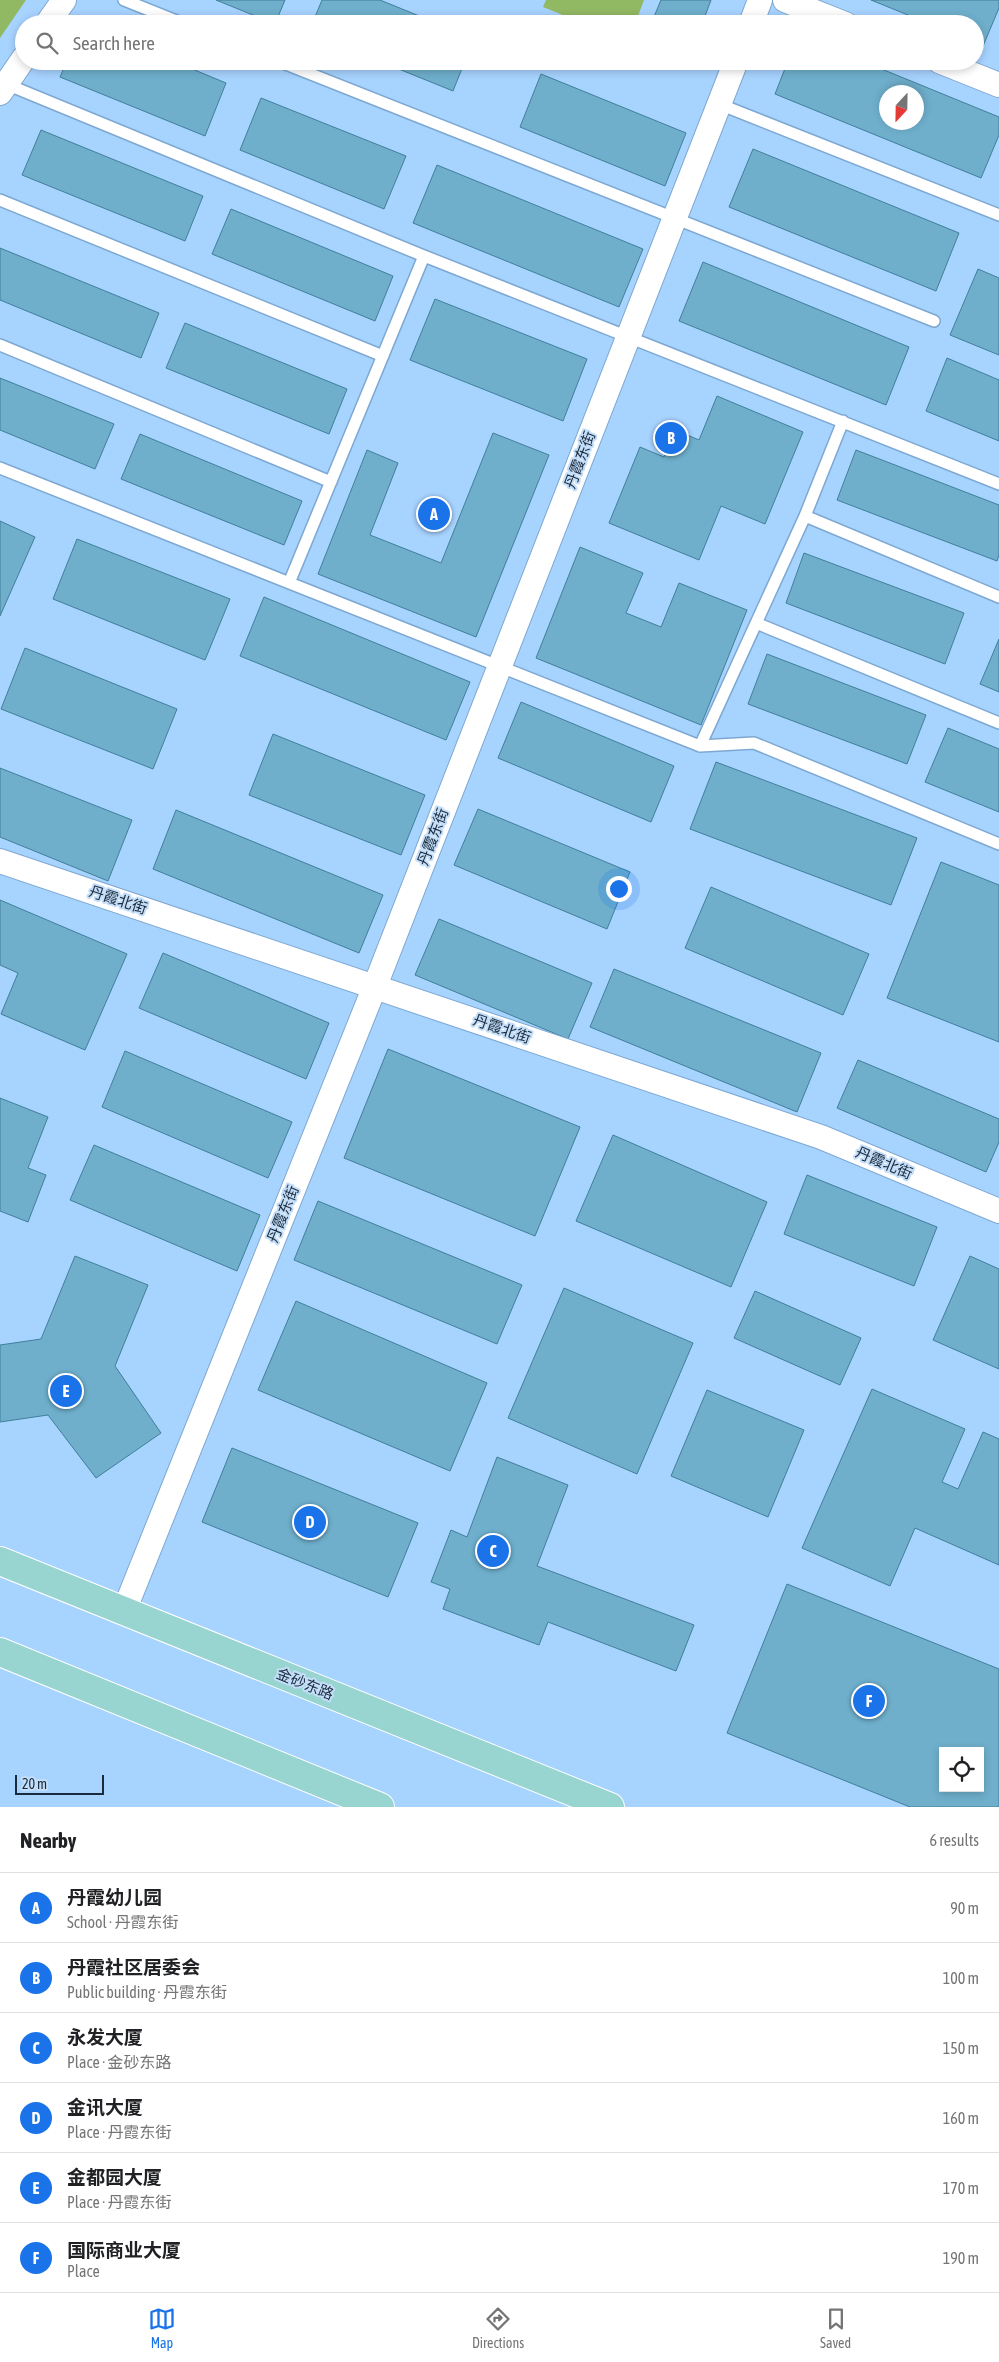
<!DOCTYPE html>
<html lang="en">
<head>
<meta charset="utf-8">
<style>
  body { margin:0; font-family:"Asap Condensed","Noto Sans SC",sans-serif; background:#f2f2f2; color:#202124 }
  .controls { position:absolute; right:15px; bottom:15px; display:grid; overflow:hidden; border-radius:0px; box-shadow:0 2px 8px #0003 }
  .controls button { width:45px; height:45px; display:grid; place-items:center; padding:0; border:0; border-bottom:1px solid #e0e0e0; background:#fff; color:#202124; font:25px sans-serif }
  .compass { position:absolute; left:879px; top:85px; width:45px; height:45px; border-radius:50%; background:#fff; box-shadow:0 2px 8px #0003; rotate:202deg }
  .scale { position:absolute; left:15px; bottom:12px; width:89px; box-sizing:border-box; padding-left:5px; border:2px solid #1a2b3c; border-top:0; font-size:14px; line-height:18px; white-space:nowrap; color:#1a2b3c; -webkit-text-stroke:4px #c4def9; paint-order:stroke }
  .you { position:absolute; left:618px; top:888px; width:18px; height:18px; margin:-12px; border:4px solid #fff; border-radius:50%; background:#1a73e8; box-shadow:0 0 0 8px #1a73e833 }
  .badge { display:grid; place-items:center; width:32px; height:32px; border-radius:50%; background:#1a73e8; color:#fff; font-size:16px; font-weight:700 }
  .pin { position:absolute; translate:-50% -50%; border:2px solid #fff; box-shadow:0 1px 5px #0006 }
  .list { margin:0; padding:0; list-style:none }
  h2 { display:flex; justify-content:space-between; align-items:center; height:65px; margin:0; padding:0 20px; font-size:21px }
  h2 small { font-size:16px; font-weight:400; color:#757577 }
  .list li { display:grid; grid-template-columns:32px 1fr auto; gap:15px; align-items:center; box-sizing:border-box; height:70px; padding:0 20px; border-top:1px solid #e0e0e0 }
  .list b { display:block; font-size:19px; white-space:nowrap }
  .list p { margin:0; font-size:16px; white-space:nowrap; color:#757577 }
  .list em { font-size:16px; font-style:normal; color:#757577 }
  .icon { flex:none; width:28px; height:28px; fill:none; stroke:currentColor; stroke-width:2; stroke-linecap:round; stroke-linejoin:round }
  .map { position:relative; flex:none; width:999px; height:1807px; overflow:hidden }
  .search { position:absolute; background:#fff; box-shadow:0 2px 8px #0003; left:15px; right:15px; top:15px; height:55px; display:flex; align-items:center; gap:12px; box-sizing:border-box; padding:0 18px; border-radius:28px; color:#757577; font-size:19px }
  .sheet { height:485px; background:#fff }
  nav { display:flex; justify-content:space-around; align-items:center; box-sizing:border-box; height:70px; border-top:1px solid #e0e0e0; background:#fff; font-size:14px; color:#757577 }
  nav a { display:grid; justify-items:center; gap:2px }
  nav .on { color:#1a73e8 }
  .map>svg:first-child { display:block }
  .green { fill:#91b862 }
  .building { fill:#6fafcc; stroke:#407f9a; fill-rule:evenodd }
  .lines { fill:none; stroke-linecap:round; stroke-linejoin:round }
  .lane-casing { stroke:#7da8d2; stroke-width:14 }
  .street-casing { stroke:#7da8d2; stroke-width:26 }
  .primary-casing { stroke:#fff; stroke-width:30 }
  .lane { stroke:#fff; stroke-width:11 }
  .street { stroke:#fff; stroke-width:24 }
  .primary { stroke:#98d4d0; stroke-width:28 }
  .labels { text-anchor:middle; stroke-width:4; stroke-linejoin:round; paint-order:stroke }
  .street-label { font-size:15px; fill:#1a2b3c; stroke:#c4def9 }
</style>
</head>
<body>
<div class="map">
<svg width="999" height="1807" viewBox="0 0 999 1807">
  <rect width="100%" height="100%" fill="#a7d3ff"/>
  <path class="green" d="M0,0H26L0,38Z
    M546,0H644L635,24H585L543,7Z"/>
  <path class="building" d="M216,0H285L275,24Z
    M322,0H380L439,24H312Z
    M661,0H711L702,24H651Z
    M871,0H999V8L983,46L975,42V24H930Z
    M67,61H173L226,83L205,136L60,77Z
    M379,61H465L453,91Z
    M788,61H862L999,117V135L981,178L775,94ZM886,92H916V122H886Z
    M541,74L686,133L665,186L520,127Z
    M261,98L406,156L384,209L240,150Z
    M41,130L203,196L185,241L22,175Z
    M753,149L959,233L936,291L729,207Z
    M437,165L643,249L619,307L413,223Z
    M231,209L393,276L375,321L212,254Z
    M0,248L159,313L141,358L0,300Z
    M703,262L909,347L886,405L679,321Z
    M978,269L999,278V355L950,335Z
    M435,299L587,359L563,421L410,360Z
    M185,323L347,389L329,434L166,368Z
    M947,358L999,380V441L926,411Z
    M0,378L114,424L95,469L0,430Z
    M717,396L803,432L765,524L721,506L699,560L609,523L640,447L664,457L675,430L699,440Z
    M493,433L549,455L476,637L318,574L367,450L398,463L370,535L441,563Z
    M140,434L302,501L284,545L121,479Z
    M856,450L999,505V555L997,561L837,500Z
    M0,521L35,537L0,616Z
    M77,539L230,599L205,660L53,599Z
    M580,547L643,573L626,613L661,627L679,583L747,610L701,725L536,658Z
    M804,553L964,613L945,664L786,603Z
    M264,597L470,682L446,740L240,656Z
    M999,639V692L980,684Z
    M25,648L177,709L153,769L1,709Z
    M767,654L926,715L907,764L748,704Z
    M521,702L674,766L651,822L498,758Z
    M948,728L999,749V812L925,782Z
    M273,734L425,795L401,855L249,795Z
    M716,762L917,838L891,905L690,829Z
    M0,768L132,820L108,881L0,837Z
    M478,809L630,872L607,929L454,865Z
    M176,810L383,895L359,953L153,869Z
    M941,862L999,885V1042L887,998Z
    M711,887L869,954L843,1015L685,948Z
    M0,900L127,954L85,1050L1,1014L18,973L0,965Z
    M439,919L592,983L568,1039L415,975Z
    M163,953L329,1023L306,1079L139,1008Z
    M614,969L821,1053L797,1112L590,1027Z
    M388,1049L580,1127L535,1236L344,1158Z
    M125,1051L292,1122L268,1178L102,1107Z
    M858,1060L999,1119V1142L986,1172L837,1108Z
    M0,1098L48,1117L28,1168L46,1175L28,1222L0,1211Z
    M613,1135L767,1202L731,1287L576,1221Z
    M94,1145L260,1215L237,1271L70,1200Z
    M807,1175L937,1227L914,1286L784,1234Z
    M318,1201L522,1285L497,1344L294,1260Z
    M75,1256L148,1285L115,1366L161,1433L96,1478L48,1415L0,1422V1345L41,1339Z
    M970,1256L999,1269V1369L933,1340Z
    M564,1288L693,1343L637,1474L508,1418Z
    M755,1291L861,1338L840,1385L734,1338Z
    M296,1301L487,1383L450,1471L258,1390Z
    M872,1389L965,1429L942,1482L958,1489L983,1432L999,1439V1565L915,1528L890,1586L802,1548Z
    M707,1390L804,1430L768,1517L671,1476Z
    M232,1448L418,1523L388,1597L202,1522Z
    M497,1457L568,1485L537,1566L694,1625L676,1671L548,1622L539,1645L443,1609L450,1589L431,1582L451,1530L467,1537Z
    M787,1584L999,1669V1807H910L727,1733ZM943,1751H980V1788H943Z"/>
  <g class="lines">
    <g class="lane-casing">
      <path id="lane" d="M124,0L184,24
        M278,61L934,321
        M6,84L424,256L999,484
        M719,104L999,215
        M0,200L383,356
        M0,345L331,482
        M0,468L700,746L754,743L999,844
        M805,516L999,597
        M289,583L424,256
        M756,623L999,723
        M700,746L805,516L843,421"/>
    </g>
    <g class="street-casing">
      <path id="street" d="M785,0L845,24
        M47,24L64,0
        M751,24L760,0
        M939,61L999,85
        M0,93L24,58
        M0,861L821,1137L999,1211
        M124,1611L375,986L736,61"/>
    </g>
    <g class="primary-casing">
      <path id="primary" d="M0,1561L610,1807
        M0,1652L380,1807"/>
    </g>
    <use href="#lane" class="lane"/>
    <use href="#street" class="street"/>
    <use href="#primary" class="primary"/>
  </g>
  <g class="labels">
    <g class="street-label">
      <text transform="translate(580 460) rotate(-69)" y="5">丹霞东街</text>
      <text transform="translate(433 837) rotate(-69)" y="5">丹霞东街</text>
      <text transform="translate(118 900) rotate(18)" y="5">丹霞北街</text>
      <text transform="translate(502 1029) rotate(19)" y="5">丹霞北街</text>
      <text transform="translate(884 1163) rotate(23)" y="5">丹霞北街</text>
      <text transform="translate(283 1214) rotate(-68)" y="5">丹霞东街</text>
      <text transform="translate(305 1684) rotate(22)" y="5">金砂东路</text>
    </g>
  </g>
</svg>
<div class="controls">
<button><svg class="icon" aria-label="locate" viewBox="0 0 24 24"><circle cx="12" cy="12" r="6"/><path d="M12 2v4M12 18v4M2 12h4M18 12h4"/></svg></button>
</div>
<svg class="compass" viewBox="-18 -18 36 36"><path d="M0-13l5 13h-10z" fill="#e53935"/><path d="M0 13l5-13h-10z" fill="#757577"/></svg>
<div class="scale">20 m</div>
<div class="you"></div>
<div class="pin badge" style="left:434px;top:514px">A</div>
<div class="pin badge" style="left:671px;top:438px">B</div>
<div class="pin badge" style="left:493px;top:1551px">C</div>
<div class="pin badge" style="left:310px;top:1522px">D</div>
<div class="pin badge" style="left:66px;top:1391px">E</div>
<div class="pin badge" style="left:869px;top:1701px">F</div>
<div class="search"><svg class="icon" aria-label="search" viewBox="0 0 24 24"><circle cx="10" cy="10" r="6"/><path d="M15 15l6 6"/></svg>Search here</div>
</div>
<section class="sheet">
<h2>Nearby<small>6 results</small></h2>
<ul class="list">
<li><span class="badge">A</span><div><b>丹霞幼儿园</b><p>School · 丹霞东街</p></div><em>90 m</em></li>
<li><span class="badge">B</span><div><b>丹霞社区居委会</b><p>Public building · 丹霞东街</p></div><em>100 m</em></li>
<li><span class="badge">C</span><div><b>永发大厦</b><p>Place · 金砂东路</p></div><em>150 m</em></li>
<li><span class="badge">D</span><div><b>金讯大厦</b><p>Place · 丹霞东街</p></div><em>160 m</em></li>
<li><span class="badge">E</span><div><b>金都园大厦</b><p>Place · 丹霞东街</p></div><em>170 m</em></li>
<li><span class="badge">F</span><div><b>国际商业大厦</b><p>Place</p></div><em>190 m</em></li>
</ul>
</section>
<nav>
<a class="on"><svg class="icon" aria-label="map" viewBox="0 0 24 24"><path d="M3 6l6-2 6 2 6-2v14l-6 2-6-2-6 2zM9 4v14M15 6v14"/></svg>Map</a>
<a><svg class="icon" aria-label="directions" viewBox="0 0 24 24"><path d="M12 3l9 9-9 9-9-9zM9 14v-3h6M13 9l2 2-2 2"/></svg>Directions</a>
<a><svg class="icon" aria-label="saved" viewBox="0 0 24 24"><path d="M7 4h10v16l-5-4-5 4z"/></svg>Saved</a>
</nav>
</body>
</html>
